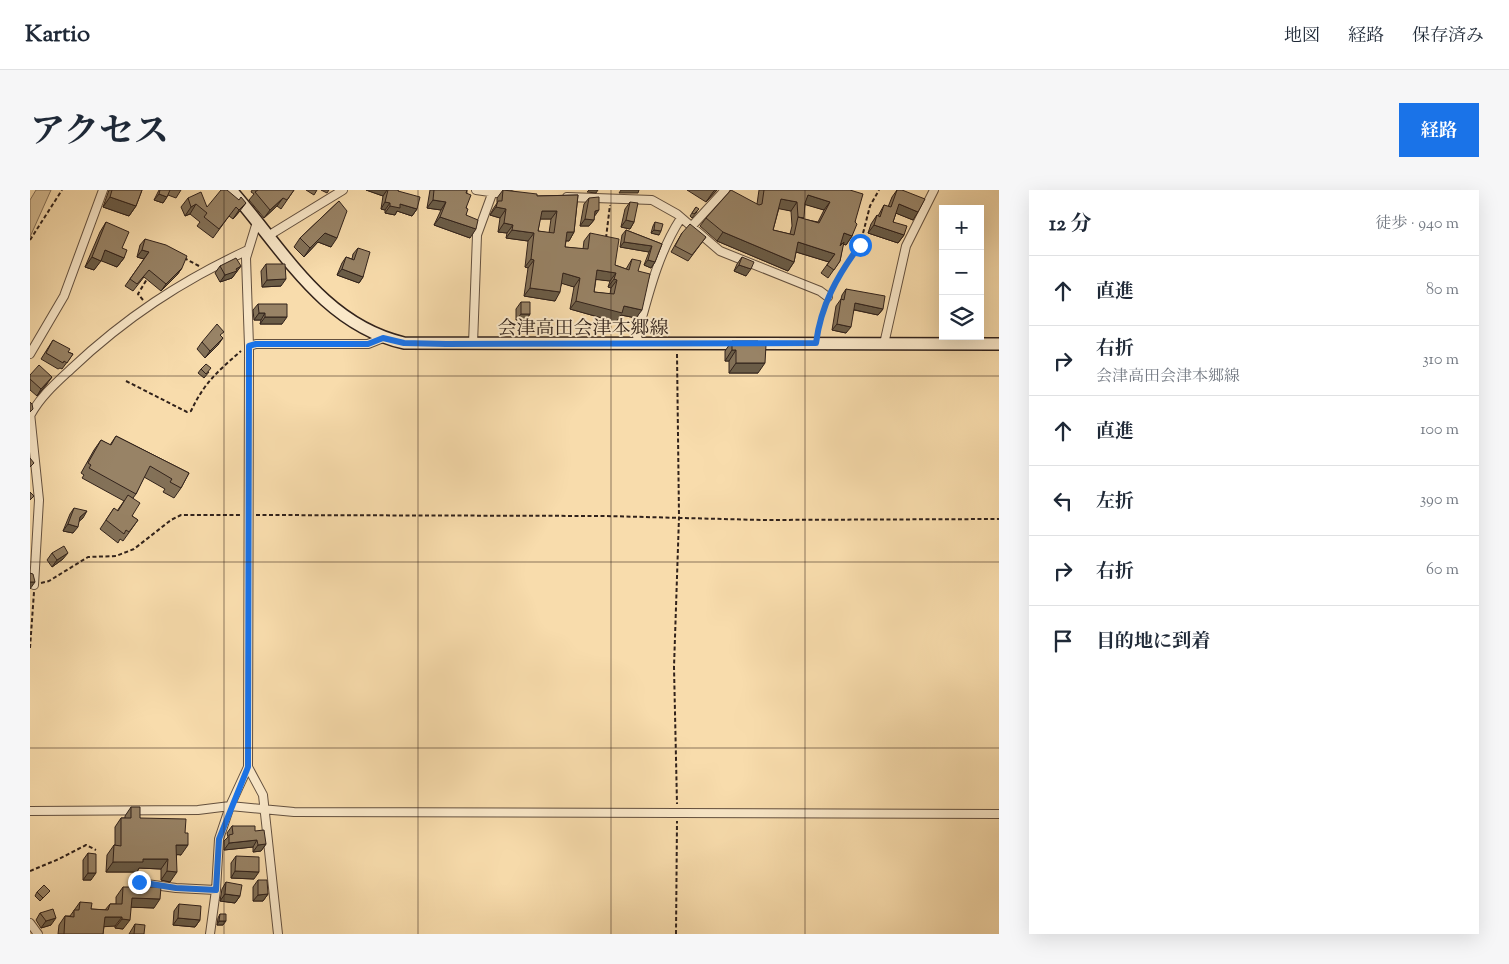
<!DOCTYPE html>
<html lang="ja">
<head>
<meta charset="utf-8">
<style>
  body { margin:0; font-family:"Sorts Mill Goudy","Noto Serif JP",serif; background:#f6f6f7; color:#1f2937 }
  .controls { position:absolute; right:15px; top:15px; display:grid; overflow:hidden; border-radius:0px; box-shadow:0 5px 20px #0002 }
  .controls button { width:45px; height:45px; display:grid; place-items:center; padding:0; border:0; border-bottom:1px solid #e0e1e3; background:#fff; color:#1f2937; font:25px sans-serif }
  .stop { position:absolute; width:15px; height:15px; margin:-11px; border:4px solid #1a73e8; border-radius:50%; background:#fff }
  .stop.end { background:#1a73e8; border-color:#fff; box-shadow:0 1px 5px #0008 }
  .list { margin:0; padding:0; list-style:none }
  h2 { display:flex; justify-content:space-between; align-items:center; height:65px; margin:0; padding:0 20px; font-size:21px }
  h2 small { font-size:16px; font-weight:400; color:#747a83 }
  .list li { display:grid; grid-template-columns:32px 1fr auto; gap:15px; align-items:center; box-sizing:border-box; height:70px; padding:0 20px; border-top:1px solid #e0e1e3 }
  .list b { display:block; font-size:19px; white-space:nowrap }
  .list p { margin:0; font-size:16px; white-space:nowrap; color:#747a83 }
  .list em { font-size:16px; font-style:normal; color:#747a83 }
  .icon { flex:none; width:28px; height:28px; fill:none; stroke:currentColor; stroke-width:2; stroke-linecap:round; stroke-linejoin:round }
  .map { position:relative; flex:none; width:969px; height:744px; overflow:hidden; border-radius:0px }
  header { display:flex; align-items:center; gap:30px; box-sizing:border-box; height:70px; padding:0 25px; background:#fff; border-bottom:1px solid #e0e1e3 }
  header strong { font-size:24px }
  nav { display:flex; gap:28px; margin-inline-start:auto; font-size:18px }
  .intro { display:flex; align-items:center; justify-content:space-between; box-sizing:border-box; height:120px; padding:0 30px }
  h1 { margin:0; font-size:35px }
  .button { padding:12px 22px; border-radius:0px; background:#1a73e8; color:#fff; font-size:18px; font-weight:700 }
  main { display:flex; gap:30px; padding:0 30px }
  aside { flex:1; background:#fff; border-radius:0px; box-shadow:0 5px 20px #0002 }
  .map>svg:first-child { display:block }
  .green { fill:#d6bc93; stroke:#846f57 }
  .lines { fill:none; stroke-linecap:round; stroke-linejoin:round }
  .minor-casing { stroke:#63503f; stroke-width:10 }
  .secondary-casing { stroke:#31221b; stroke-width:14 }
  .path { stroke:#31221b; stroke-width:2; stroke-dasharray:4 2.5; stroke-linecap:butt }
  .minor { stroke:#fae8c9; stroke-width:8 }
  .secondary { stroke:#fae8c9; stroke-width:11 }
  .wall { fill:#837158; stroke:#31221b; fill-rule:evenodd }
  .shaded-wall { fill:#6a5c47; stroke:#31221b }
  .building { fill:#988366; stroke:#31221b; fill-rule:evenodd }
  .route { stroke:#1a73e8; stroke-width:6 }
  .grid { fill:none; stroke:#31221b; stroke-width:1; stroke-opacity:0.55 }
  .labels { text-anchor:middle; stroke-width:4; stroke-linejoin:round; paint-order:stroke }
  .street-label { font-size:19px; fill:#31221b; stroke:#fae8c9 }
</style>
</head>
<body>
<header>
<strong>Kartio</strong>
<nav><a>地図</a><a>経路</a><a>保存済み</a></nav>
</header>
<div class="intro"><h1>アクセス</h1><a class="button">経路</a></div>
<main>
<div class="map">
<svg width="969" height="744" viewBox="0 0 969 744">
  <rect width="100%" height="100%" fill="#f8dcac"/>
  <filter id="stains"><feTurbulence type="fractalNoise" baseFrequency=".004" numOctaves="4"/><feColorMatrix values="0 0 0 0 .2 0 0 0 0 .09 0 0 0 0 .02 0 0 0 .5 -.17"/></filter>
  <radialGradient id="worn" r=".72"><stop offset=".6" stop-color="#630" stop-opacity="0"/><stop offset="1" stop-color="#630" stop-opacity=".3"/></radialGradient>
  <path class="green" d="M6,0H21L0,47V10Z"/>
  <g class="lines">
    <g class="minor-casing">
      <path id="minor" d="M446,0L481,5
        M537,7L622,10L647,24L690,61L790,101L798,107
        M661,37L695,0
        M238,46L313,0
        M609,153L607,146C618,106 628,63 651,28
        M443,154L447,45L462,4
        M854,154L876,56L904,0
        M219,156L216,68L227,32
        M0,164L34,106L73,0
        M0,223L9,310L4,395
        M1,224C11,206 26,193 41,179C95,128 151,91 218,60
        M218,577L233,605L248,744
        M0,621L168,620L200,616L264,622L969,624
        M109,693L146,698L186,700
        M0,733L8,744
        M180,744L186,700L189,649L200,616L218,577L219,156L226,154H338L353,148"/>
    </g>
    <g class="secondary-casing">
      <path id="secondary" d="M201,0C253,59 292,134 374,153L969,154"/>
    </g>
    <path class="path" d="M576,48L580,15
      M0,50L32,0
      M154,68L169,76
      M801,99L830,55L840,16L849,0
      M113,110L108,104L117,89
      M787,144L795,115
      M647,164L649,327L644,477L647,614
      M96,191L157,222L161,221C174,193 188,181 211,161
      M226,325L576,326L732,330L969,329
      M11,393L19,391L58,367L86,366L104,359L141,330L151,325H212
      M0,458L4,402
      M0,681L29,669L56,655L66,660
      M646,744L647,631"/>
    <use href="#minor" class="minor"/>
    <use href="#secondary" class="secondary"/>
  </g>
  <path class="wall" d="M79,0H112L106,16L99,26L73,17Z
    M129,0H151L146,8L138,5L133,13L124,10Z
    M222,0H264L251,19L247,16L234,28L219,10L224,4L221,2Z
    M276,0H287L284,5Z
    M291,0H299L297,3Z
    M336,0H368V1L387,19L382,26L367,21L365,25L355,23V20L351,19L353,6Z
    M400,0H437L436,25L440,48L404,35L411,20L397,18Z
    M473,0L507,6L548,5L544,42L539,51H536L535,57L553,59L554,51L560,43L585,75L596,79L602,69L608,81L606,128L591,125L586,132L540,119L544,97L532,93L525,111L494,106L498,78L495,77L498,51L476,48L477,43L468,42L470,28L460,25L463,19L467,13V8ZM510,29H521L519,43L508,41ZM566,89L580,91L578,97L581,98L580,104L564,102Z
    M657,0H687L676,12Z
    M729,0H820L825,32L822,46L816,55L813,54L810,71L798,88L791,83L799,72L766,62L764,72L758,81L687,51L670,36L676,28L727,14ZM775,14L794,20L788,32L773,29ZM749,18L761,21L762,36L760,44L743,40Z
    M867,0H872L883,30L866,23L863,32L874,45L868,53L838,43L841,34L847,25L848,26L854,15L858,17L862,7Z
    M158,8L177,17L209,10V22L203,29L199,26L183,48L167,36L170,32L160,24L155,26L151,17Z
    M559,8L564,27V30L559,36H550L554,14Z
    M309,11L301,57L288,52L274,67L264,57L270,48Z
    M600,12L604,32L600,39L591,37L595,19Z
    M666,17L667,22L662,28L660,26Z
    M76,32L92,58L94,68L87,77L71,70L64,80L55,77L70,42Z
    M625,32L629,45L621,43L623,36Z
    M596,40L632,54L625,72L621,78L614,75L619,62L590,57L592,45Z
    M652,43L676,47L658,71L641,62Z
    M115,49L152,78L147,85L131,101L114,87L103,101L95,96L114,69L107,67L110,55Z
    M328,58L333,87L329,93L307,85L312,73L316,67L322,69L323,64Z
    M712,67L716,86L704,81L707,74Z
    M236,74L251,96L232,97L231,81Z
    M190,76H211L202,88L190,92L185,83Z
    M816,99L853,119L848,125L824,120L816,143L802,140L806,116L811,109L812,105Z
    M491,112L500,124L496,130H486V119Z
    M228,114L252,134H230L231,130H224L223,120Z
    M191,146L188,155L175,168L167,159L172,152Z
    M23,150L38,162L43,164L32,179L30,178L28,179L11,169Z
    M702,151L728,183H699V171H695V161Z
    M171,179L179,182L174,188L168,183Z
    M0,185L17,194L7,206L0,200Z
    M86,246L159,283L151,298L144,308L133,302L135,299L114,287L106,304L103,308L102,326L108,330L93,351L90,349L88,353L70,339L84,318L87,321L94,311L52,288L54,285L51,283L64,260L71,250L80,255Z
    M44,318L53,328L49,331L43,343L33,341L40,324Z
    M22,363L33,369L22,377L17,370Z
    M101,617L110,628L151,665L147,664L140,692L131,690V679L109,678L107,682H76L77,665L84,655H85V637L91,628H95V626Z
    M202,636L225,641L236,654L231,661L223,662V657L194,660V651L198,647L197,643Z
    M58,663L61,690H53V670Z
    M206,666L224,689L201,688V673Z
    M228,690L238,704L233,711H223V697Z
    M196,692L210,706L205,713L190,711L192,699Z
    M93,697L124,718L101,717L93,739L85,738V736H74L73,744H28L29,735L35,726H40L50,712L61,719L75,720L80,714H86V707Z
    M7,702L17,704L10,711L5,706Z
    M149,714L170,730L165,737L143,735L144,721Z
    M10,723L21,735L11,738L6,730Z
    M190,724L193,735H187L188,728Z
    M105,734L114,744H99Z"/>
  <path class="shaded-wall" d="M336,0H357L353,6Z
    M559,0H568L566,3L557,2Z
    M591,0H609L608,3H589Z
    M685,0H687L676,12L683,2Z
    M129,4L137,7L133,13L124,10Z
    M778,5L800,12L794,20L773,14Z
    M80,7L106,16L99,26L73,17Z
    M253,8L247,16L234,28L240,20Z
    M751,9L767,12L761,21L745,18Z
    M403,10L416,12L411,20L397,18Z
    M355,12L360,13L355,20L351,19Z
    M216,13L209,22L203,29L209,20Z
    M166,14L160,24L155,26L161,17Z
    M370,14L387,19L382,26L367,21L365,25L355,23L360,16Z
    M869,14L888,22L883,30L863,22Z
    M466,17L476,19L470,28L460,25Z
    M569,20L564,27L565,21Z
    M512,21H527L521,29H506Z
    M410,27L446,39L440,48L404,35Z
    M555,29L564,30L559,36H550Z
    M596,30L604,32L600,39L591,37Z
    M474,33L483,35L477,43L468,42Z
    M844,35L874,45L868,53L838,43Z
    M482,40L504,43L498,51L476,48Z
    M624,40L631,41L629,45L621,43Z
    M537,42H544L539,51L531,50Z
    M693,42L764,72L758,81L687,51Z
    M295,43L307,48L301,57L288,52L274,67L280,58Z
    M814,43L822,46L816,55L808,52Z
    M594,52L622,56L619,62L590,57Z
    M768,52L805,64L799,72L763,61Z
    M75,60L94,68L87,77L69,70Z
    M112,60L119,62L114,69L107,67Z
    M62,67L71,71L64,80L55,77Z
    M501,69L504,70L498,78L495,77Z
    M618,70L625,72L621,78L614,75Z
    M709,75L721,79L716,86L704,81Z
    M211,76L202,88L190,92L195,85Z
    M152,78L147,85L131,101L136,94Z
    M312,79L333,87L329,93L307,85Z
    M567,80L586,83L580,91L561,89Z
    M533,83L550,88L544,97L527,92Z
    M256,89L251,96L232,97L237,90Z
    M584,89L587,90L581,98L578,97Z
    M500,98L530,102L525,111L494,106Z
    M546,111L594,116L612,120L606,128L591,125L586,132L540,119Z
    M825,113L853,119L848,125L821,119Z
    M229,123H235L231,130H224Z
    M491,124H500L496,130H486Z
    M235,127H257L252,134H230Z
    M807,134L821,137L816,143L802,140Z
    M193,148L188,155L175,168L180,161Z
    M702,160H706L699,171H695Z
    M706,173H735L728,183H699Z
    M22,187L17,194L7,206L11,199Z
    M57,321L53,328L46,334L50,327Z
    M38,334L48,337L43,343L33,341Z
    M38,363L33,369L22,377L27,370Z
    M0,392H5L0,399Z
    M227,650L223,657L194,660L199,653Z
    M236,654L231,661L223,662L228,655Z
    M146,655H158L151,665L140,664Z
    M113,669H138L131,679L109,678L107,682H76L83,672Z
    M137,681L147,682L140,692L131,690Z
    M205,681L229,682L224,689L201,688Z
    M58,683H66L61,690H53Z
    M195,704L210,706L205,713L190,711Z
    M238,704L233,711H223L228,705Z
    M102,708L130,709L124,718L96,717Z
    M75,727H92L85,736L69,737Z
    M26,728L21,735L11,738L16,731Z
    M148,728L170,730L165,737L143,735Z
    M92,729L100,730L93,739L85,738Z
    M189,731H196L193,735H187Z"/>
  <path class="building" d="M82,0H112L106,16L80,7Z
    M130,0H140L137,7L129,4Z
    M191,0H197L209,10L211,7L216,13L209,20L206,17L189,39L174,27L177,23L166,14L161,17L158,8L171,2L177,17Z
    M228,0H264L257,10L253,8L240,20L225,2Z
    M358,0H368V1L390,7L387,19L370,14V18L360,16V13L355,12Z
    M404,0H437L436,3L441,5L436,18L438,19L436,25L448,30L446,39L410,27L416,12L403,10Z
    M473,0L507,4V6L548,5L544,42H537L535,57L558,59L560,43L589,49L585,75L599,80L602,69L611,71L608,81L620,84L612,120L594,116L592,123L546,111L550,88L533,83L530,102L500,98L504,70L501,69L504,43L482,40L483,35L474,33L476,19L466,17L468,11H472ZM512,21H527L524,43L508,41ZM567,80L586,83L584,89L587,90L584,104L564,102Z
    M701,0L729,15L732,14L734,0H820L833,4L825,32L827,34L822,46L814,43L810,56L814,52L810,71L804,80L797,75L805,64L768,52L764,72L693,42L676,28ZM778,5L800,12L789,33L768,27L774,28L775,13ZM751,9L767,12L768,27L764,45L743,40Z
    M867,0H872L895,9L888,22L869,14L863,32L877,36L874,45L844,35L847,25L850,27L854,15L861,17Z
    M569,7V20L565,21L564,30L555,29L559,8Z
    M309,11L317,21L307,48L295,43L280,58L270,48Z
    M600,12L608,13L604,32L596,30Z
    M666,17L669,19L664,24L662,23Z
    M76,32L99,42L92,58L97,60L94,68L75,60L71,71L62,67Z
    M625,32L633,34L631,41L624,40Z
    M660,34L676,47L662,65L645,56L652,43Z
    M596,40L632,54L625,72L618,70L622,56L594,52Z
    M115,49L136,55L157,66L152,78L136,94L119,80L107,94L100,89L119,62L112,60Z
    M328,58L340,62L333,87L312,79L316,67L324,70Z
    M712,67L724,72L721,79L709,75Z
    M206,68L211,76L206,79L207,81L195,85L190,76Z
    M236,74H255L256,89L237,90Z
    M816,99L855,106L853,119L825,113L821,137L807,134L811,109L814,110Z
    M491,112H500V124H491Z
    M228,114H257V127H235V123H229Z
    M187,134L194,142L190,145L193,148L180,161L172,152Z
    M23,150L40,159L38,162L43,164L37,173L34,171L33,173L16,163Z
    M702,151H728V155H736L735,173H706V160H702Z
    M176,174L181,178L176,184L171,179Z
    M9,175L22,187L11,199L0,189V185Z
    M0,212L2,214L3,219L0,222Z
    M86,246L159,283L151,298L140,292L142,289L120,276L106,304L59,278L61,275L58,273L71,250L81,255Z
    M0,268L4,273L0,277Z
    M0,302L4,306L0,310Z
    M98,305L110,313L102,326L108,330L99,342L96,340L94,344L76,330L84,318L88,321Z
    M44,318L57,321L50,327L48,337L38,334Z
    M34,356L38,363L27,370L22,363Z
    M0,383L3,384L5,392H0Z
    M101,617H110V628L156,629L155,643H158V655H146L147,682L137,681L138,669H113V672H83L84,655L91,656V628H101Z
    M202,636H225V641L234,640L236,654L228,655L227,650L199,653V645L203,644Z
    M58,663L66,664V683H58Z
    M206,666L229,667V682L205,681Z
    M228,690H237L238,704L228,705Z
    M196,692L212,695L210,706L195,704Z
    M14,695L20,701L13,708L7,702Z
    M93,697H131L130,709L102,708L100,730L92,729V727H75L73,744H34L35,726L44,727V720H49L50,712L62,713L61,719L78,720L80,714H92Z
    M149,714L171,716L170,730L148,728Z
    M23,719L26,728L16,731L10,723Z
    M190,724H196V731H189Z
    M105,734L115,735L114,744H104Z"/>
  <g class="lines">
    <path class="route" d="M109,692L146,698L186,700L189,649L218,577L219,156L226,154H338L353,148L374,153L416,154L786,153C791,115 807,86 830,55"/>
  </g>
  <path class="grid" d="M194,0V744M388,0V744M581,0V744M775,0V744M0,186H969M0,372H969M0,558H969"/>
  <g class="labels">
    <g class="street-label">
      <text x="553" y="144">会津高田会津本郷線</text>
    </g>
  </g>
  <rect width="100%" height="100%" filter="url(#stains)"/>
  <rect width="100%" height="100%" fill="url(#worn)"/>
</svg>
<div class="controls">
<button>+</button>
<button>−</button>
<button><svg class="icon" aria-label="layers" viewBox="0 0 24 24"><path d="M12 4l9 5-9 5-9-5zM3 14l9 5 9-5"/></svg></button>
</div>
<div class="stop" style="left:830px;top:55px"></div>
<div class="stop end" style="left:109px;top:692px"></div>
</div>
<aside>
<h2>12 分<small>徒歩 · 940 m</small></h2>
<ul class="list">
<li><svg class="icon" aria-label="ahead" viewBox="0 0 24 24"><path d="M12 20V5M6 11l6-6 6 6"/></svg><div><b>直進</b></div><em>80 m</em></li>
<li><svg class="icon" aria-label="right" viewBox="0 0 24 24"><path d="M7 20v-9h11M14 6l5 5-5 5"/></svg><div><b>右折</b><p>会津高田会津本郷線</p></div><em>310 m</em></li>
<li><svg class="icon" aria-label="ahead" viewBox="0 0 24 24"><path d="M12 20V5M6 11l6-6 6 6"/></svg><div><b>直進</b></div><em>100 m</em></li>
<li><svg class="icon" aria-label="left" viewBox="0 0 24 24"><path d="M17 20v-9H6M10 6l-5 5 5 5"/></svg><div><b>左折</b></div><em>390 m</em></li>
<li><svg class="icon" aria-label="right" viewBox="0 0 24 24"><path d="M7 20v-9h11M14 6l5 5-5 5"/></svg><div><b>右折</b></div><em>60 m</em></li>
<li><svg class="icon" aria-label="arrive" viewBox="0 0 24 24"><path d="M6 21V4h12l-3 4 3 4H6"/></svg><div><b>目的地に到着</b></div></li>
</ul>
</aside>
</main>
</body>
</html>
